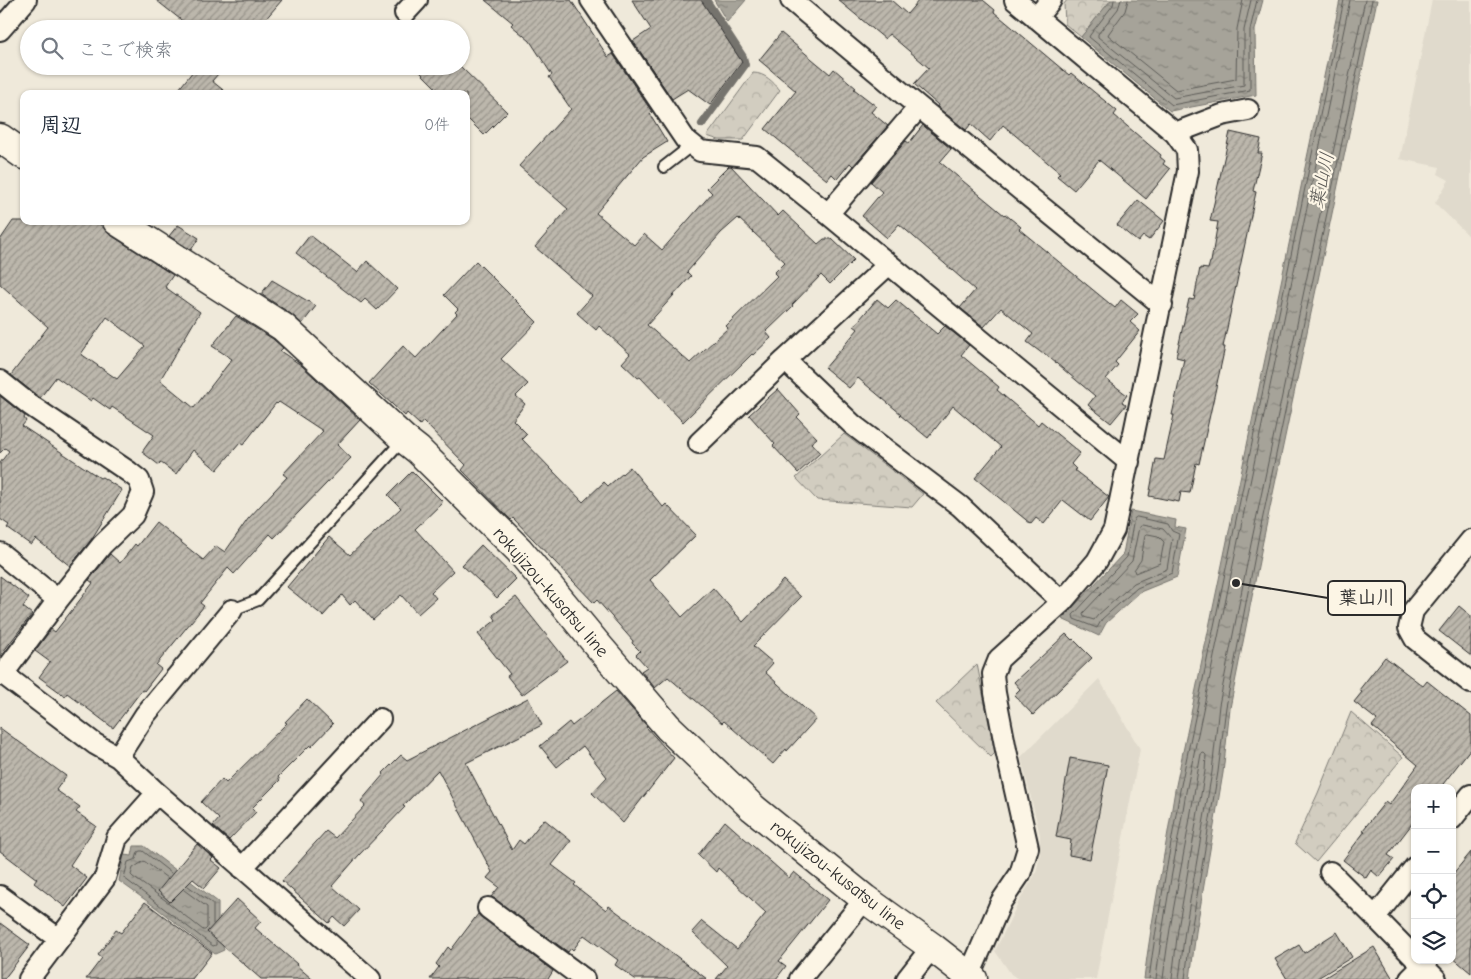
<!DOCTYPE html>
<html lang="ja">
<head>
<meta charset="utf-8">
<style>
  body { margin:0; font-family:"Comic Neue","Klee One",sans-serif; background:#f2f2f3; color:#1f2937 }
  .controls { position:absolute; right:15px; bottom:15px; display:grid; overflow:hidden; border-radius:10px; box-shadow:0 1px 4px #0004 }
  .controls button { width:45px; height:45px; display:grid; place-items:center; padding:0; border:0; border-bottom:1px solid #e0e1e3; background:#fff; color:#1f2937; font:25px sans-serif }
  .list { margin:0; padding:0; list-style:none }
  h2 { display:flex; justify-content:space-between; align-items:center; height:65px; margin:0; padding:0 20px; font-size:21px }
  h2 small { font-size:16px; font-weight:400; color:#747a83 }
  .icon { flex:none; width:28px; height:28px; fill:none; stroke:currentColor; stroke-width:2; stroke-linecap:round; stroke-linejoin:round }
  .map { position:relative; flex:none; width:1471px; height:979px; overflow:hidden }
  .search { position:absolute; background:#fff; box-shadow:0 1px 4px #0004; left:20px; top:20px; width:450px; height:55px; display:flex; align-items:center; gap:12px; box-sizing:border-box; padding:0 18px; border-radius:28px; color:#747a83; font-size:19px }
  .panel { position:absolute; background:#fff; box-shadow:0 1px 4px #0004; left:20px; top:90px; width:450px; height:135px; border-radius:10px }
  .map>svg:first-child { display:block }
  .built { fill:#e0dacc }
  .forest { fill:url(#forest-crowns); stroke:#7e7c76 }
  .water { fill:url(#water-ripples); stroke:#75736d }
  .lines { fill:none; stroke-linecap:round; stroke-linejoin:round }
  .shore { stroke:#5c5b57; stroke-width:1 }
  .stream { stroke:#75736d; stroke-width:8 }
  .building { fill:url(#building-hatch); stroke:#2b2b2b; fill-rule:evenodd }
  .service-casing { stroke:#2b2b2b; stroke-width:14 }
  .minor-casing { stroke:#2b2b2b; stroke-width:24 }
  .secondary-casing { stroke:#2b2b2b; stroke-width:31 }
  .service { stroke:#fcf5e5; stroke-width:10 }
  .minor { stroke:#fcf5e5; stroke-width:20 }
  .secondary { stroke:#fcf5e5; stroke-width:28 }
  .labels { text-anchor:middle; stroke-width:4.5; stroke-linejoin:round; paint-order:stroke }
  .street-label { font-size:18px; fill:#2b2b2b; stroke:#fcf5e5 }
  .water-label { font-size:19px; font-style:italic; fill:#565552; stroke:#fcf5e5 }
  .leader { fill:none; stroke:#2b2b2b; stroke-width:2 }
  .callout-dot { fill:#2b2b2b; stroke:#fcf5e5; stroke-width:2 }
  .callout { fill:#fcf5e5; stroke:#2b2b2b; stroke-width:2 }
  .callout-label { font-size:19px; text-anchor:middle; font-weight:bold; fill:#2b2b2b }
</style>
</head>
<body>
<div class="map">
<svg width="1471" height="979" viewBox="0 0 1471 979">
  <defs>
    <pattern id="forest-crowns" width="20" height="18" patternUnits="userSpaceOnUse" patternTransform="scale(1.25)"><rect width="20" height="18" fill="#d2cdc0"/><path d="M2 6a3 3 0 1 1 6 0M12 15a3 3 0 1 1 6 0" fill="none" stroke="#b4b0a5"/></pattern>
    <pattern id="water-ripples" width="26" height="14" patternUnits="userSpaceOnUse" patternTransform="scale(1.25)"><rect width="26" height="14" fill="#a6a399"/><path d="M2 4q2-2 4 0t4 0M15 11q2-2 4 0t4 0" fill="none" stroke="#87857d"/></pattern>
    <pattern id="building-hatch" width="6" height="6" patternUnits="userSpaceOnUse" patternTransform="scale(1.25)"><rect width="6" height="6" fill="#bcb7ac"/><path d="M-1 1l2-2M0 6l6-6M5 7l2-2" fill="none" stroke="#99958c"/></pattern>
  </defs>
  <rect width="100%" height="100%" fill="#efe9da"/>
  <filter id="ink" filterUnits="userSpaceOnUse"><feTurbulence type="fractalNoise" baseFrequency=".02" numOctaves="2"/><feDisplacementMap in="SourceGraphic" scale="10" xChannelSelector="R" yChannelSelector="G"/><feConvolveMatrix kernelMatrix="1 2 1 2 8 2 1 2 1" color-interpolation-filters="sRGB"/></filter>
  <g filter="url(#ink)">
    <path class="built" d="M1432,0H1471V238L1435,203L1449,180L1438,174L1440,167L1400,159Z
      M1099,679L1140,749L1096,979H1018L1011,974L995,951L1018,903L1036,873L1040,855V835L1021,757Z"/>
    <path class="forest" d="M1067,0H1111L1081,37L1065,24L1064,4Z
      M753,73C765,73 773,82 780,90L743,140H719L707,136Z
      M844,434L923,494L912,507L817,500L796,478Z
      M977,664L995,753L991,757L936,703Z
      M1351,712L1403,757L1316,862L1295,843L1318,793Z"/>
    <path class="water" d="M714,0H746L727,22Z
      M1111,0H1263L1255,30L1256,95L1170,111L1081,37Z
      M1340,0H1377L1263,541L1230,708L1223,773L1196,932L1190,979H1144C1152,915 1165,853 1175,790Z
      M1131,511L1176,520L1175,527L1186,529L1177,577L1140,592L1106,623L1099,636L1062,619L1123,554Z
      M134,846H144L218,902V930L224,950L215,954L158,909L119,881L124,855L132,856Z"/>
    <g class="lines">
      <path class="shore" d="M1114,0L1113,5L1090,35L1089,37L1172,105L1250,90V30L1257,0
        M1121,0L1118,9L1098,34V37L1174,98L1244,85V30L1251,0
        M1128,0L1125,11L1109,33L1108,35L1176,90L1236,79L1237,29L1243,0
        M1137,517L1168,524L1172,531L1179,534L1172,573L1137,588L1102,619L1097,628L1074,619L1073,615L1127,557L1134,519Z
        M1142,525L1163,529L1172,539L1167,569L1134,583L1098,615L1094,620L1084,617L1083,613L1132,561L1139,527Z
        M1148,534L1158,536L1164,542L1160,563L1135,573L1134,570L1141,560L1145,535Z
        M171,873L143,851H140L138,852L136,859L128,862L124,878L213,946L216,945V942
        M167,878L144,861L133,868L131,875L133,877L165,900L203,930H205L207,928V907L184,890
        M188,886L213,904V924
        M1149,979C1157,916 1170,853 1180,790L1344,0
        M1156,979C1163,916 1176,854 1186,792L1350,0
        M1163,979C1168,934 1177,890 1185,846C1191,815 1195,785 1201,754L1204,753L1206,755L1205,771L1178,929L1172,979
        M1179,979L1185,930L1212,772L1219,705L1252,539L1365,0
        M1185,979L1191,931L1218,772L1226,707L1258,540L1372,0"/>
      <path class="stream" d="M702,124L745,65L743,57L706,0"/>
    </g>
    <path class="building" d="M156,0H282L257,29H188L190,27Z
      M485,0H571L608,57L613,54L652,112L650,114L667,142L643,157L596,213L634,245L644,234L662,250L712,193L707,188L729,166H731L778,216L783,211L818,244L824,239H832L854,260L830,284L821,275L792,305L793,306L766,332L771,338L753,355L752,354L683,422L640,377L638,378L622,363L630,354L599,326L596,330L577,313L592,296L535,247L568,209L519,166L571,109L549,77L552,75L530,41L511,25L513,23ZM738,218L785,262L774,273L777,276L726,326L728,328L690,363L647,325L691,276L687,272L721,233Z
      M632,0H701L742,62L710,105L688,89L672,99L633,41L651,29Z
      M838,0H891L907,14L919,0H983L995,10L994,12L1069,75L1071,73L1117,111L1114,115L1161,155L1160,157L1165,161L1163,164L1170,169L1146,199L1099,160L1074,190L1057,176L1060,173L1003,125L990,141L971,124L966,130L937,107L938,105L914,84L929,68L889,34L885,39Z
      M781,33L830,74L834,69L856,88L854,89L876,106L871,112L888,126L853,166L850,163L837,179L832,174L827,180L765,129L796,91L759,60Z
      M197,66H225L212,81L228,94H175Z
      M414,66H460L507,112L484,135L466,117V94H442Z
      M923,125L951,149L940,162L1004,215L1005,214L1021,227L1019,229L1115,308L1121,300L1138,314L1130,322L1140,331L1115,362L1118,365L1106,379L1127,395L1122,402L1126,405L1111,423L1088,405L1095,396L1044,353L1043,354L1027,342L1033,334L1001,308L984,327L960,308L975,290L899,224L887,238L862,216L882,192L871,182L906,141L909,143Z
      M1230,132L1261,139L1258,153H1262L1253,191L1256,192L1223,347H1225L1199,464L1196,463L1190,493L1181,492L1179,502L1149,496L1156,459L1164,460L1174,415H1172L1184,359L1176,357L1189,299L1194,300L1200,268L1208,269L1210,262H1211L1218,222L1210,221Z
      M1138,200L1164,221L1149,240L1143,236L1138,242L1117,225Z
      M13,221H95L103,227L109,234L173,275L165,287L200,312L160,380L194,408L232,359L212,346L236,316L273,339L283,348L280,351L301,365L360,420L337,445L351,458L274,538L270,534L234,574L228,568L200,603L204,606L156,665L161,669L144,691L142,690L113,728L67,693L65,696L39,677L50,662L35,651L51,629L55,632L93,583L89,580L110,554L120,563L135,544L137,546L156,522L203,560L216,546L225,552L248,519L287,477L283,474L323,431L279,402L277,404L276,403L243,445L240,443L217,470L193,450L176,474L160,462L159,465L142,452L154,435L112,407L110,410L93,398L91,401L56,377L40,398L11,375L48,327L0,284V240ZM107,317L145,346L117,379L81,354Z
      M178,225L199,238L191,250L169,236Z
      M310,235L357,272L367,261L397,289L377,310L365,299L361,303L296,253Z
      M476,261L537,322L501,359L528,384L516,396L525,404L513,420L527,434L522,439L583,502L604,482L608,486L630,467L663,507L666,504L696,535L650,580L682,617L713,588L743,622L783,580L801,597L753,646L773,663L765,672L816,719L787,751L786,749L773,764L724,721L722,723L668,677L655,688L641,671L647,667L636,655L640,651L632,643L633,641L597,600L594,603L513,518L511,520L462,470L466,465L423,421L420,425L407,413L405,416L369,383L403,346L416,358L457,314L455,312L458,309L444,295Z
      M272,280L316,306L302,324L291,314L261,294Z
      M877,299L888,308L896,300L937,334L945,326L969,345L961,355L999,387L997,390L1038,425L1041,421L1080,453L1071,464L1076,469L1074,470L1109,497L1090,521L1063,500L1044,524L1036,518L1031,524L975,478L1001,447L953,406L928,438L900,415L901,414L858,378L849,388L825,368L858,329L854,326Z
      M778,389L800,414L797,417L817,438L811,443L820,453L798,473L773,446L775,444L749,415Z
      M0,396L25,416L24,418L26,421L22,426L100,478L102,477L122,490L91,540L70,566L36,539L31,545L7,528L9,525L0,519V463L9,451L5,448L0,453Z
      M412,471L443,502L415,529L453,571L431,592L436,598L418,614L401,595L373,620L355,600L350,605L342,595L323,616L287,587L329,537L350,555L401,508L388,495Z
      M481,545L516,579L497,598L462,565Z
      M0,576L29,598L23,607L32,614L0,656Z
      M516,597L567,661L522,695L507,676L510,674L478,634L496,620L493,615Z
      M1459,606L1471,616V656L1439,631Z
      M1066,634L1072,640L1073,639L1092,658L1033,715L1014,695L1020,689L1014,682Z
      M1385,657L1423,686L1427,681L1471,716V748L1440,788H1415V820L1388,855L1394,859L1379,877L1371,870L1366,878L1343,860L1365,831L1363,830L1385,802L1389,805L1418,765L1372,726L1377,720L1354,702L1362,692L1359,690Z
      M616,691L647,726L646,727L674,758L623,823L592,793L607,777L583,746L557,767L540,746L569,722L572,726Z
      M528,698L542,725L466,763L512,850L519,840L524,844L544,819L571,841L552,865L576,883L574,885L606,910L609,906L707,979H635L615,965L618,960L584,935L573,950L571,948L568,952L491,897L499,887L487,878L492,872L438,770L403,806L405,807L359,855L332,886L359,910L344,926L334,917L329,923L282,881L307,853H306L326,831L335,838L365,806L361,801L384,774L383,773L401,755L407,760Z
      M307,699L333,724L311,747L310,745L278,777L280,780L252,808L256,812L229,840L213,826L219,819L201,802L222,779L226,783L287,723L285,722Z
      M0,728L66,776L56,790L80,807L76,812L96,826L70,865L87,878L65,907L34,883L37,879L0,851Z
      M1070,758L1108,765L1090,859L1069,855L1071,840L1056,837Z
      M725,821L789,878L794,872L828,900L779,961L786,966L776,979H716L727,966L692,932L702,921L737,949L766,913L718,868L716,872L698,855Z
      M197,844L213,858L211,860L221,868L204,888L193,879L170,902L158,891Z
      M1471,852V973L1452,957V875Z
      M237,899L261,921L255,928L297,964L296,965L312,979H261L207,932Z
      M145,902L212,953L192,979H86L102,958L98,955L116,930L121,933Z
      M478,914L553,971L548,979H430L439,967L436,964L448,947L451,950Z
      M0,923L30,945L4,979H0Z
      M1337,932L1352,957L1316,979H1287L1275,959L1299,945L1304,953Z
      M1374,947L1393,979H1322Z"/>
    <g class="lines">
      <g class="service-casing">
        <path id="service" d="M664,167L692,145
          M232,610L258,600L403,440"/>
      </g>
      <g class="minor-casing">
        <path id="minor" d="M591,0L685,139L700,151L757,157L828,214L1129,462
          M791,0L919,107L1162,305
          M405,13L417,0
          M1036,18L1051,0
          M0,30L26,0
          M1175,133L1222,115L1248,110
          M828,214L919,107
          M785,360L853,425L960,506L1062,602
          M0,381L30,405L129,472L139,480L143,492L133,515L102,545L58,600L3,674
          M699,443L785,360L889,264
          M1471,540L1413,611L1409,628L1415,639L1471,683
          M0,553L58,600
          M0,675L3,674L95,744L118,757L157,793L370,979
          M118,757L145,715L232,610
          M1452,819L1471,795
          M1415,867L1375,917L1415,958
          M242,868L380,719
          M1330,872L1375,917
          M0,896L59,939
          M488,908L584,979
          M1417,960L1436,979
          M969,976L1001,902L1020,874L1028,848L1006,750L995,693L993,674L999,659L1062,602L1097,561L1114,530L1188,171L1187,150L1175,133L1015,0
          M29,979L105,878L117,838L157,793
          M800,979L865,899
          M907,979L932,947
          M1410,979L1423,966"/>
      </g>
      <g class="secondary-casing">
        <path id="secondary" d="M0,138L24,155
          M117,221L283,327L404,439L418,450L519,550L595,642L668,727L753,808L865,899L932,947L973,979"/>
      </g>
      <use href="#service" class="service"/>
      <use href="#minor" class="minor"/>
      <use href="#secondary" class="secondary"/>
    </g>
  </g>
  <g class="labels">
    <g class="street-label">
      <text transform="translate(551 592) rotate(49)" y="6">rokujizou-kusatsu line</text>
      <text transform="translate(838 875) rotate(38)" y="6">rokujizou-kusatsu line</text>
    </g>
    <g class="water-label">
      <text transform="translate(1321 180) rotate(-78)" y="7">葉山川</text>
    </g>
  </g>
  <path class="leader" d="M1236 583L1328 598"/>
  <circle class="callout-dot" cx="1236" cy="583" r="5"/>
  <rect class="callout" x="1328" y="581" width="77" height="34" rx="5"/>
  <g class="callout-label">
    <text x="1367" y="604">葉山川</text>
  </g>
</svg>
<div class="controls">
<button>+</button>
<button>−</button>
<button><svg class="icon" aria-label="locate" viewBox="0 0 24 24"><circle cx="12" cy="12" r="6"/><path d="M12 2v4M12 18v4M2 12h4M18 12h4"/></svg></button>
<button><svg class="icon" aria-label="layers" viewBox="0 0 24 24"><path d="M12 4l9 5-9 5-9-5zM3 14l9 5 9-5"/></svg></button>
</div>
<div class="search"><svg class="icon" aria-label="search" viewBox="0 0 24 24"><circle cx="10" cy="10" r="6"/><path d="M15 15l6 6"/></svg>ここで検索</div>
<section class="panel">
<h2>周辺<small>0件</small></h2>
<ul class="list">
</ul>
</section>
</div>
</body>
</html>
